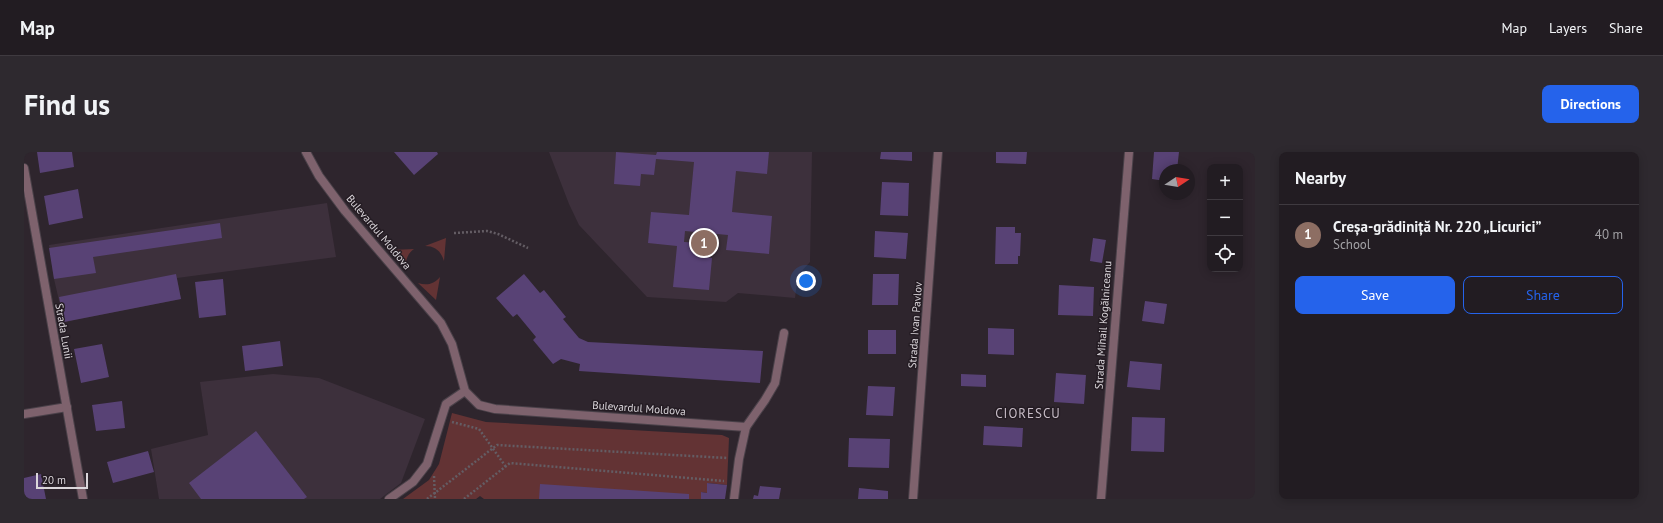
<!DOCTYPE html>
<html lang="en">
<head>
<meta charset="utf-8">
<style>
  body { margin:0; font-family:"PT Sans",sans-serif; background:#2e292f; color:#f1f3f6 }
  .controls { position:absolute; right:12px; top:12px; display:grid; overflow:hidden; border-radius:8px; box-shadow:0 2px 10px #0003 }
  .controls button { width:36px; height:36px; display:grid; place-items:center; padding:0; border:0; border-bottom:1px solid #3f3a40; background:#221c22; color:#f1f3f6; font:20px sans-serif }
  .compass { position:absolute; left:1135px; top:12px; width:36px; height:36px; border-radius:50%; background:#221c22; box-shadow:0 2px 10px #0003; rotate:78deg }
  .scale { position:absolute; left:12px; bottom:10px; width:52px; box-sizing:border-box; padding-left:4px; border:2px solid #dbd6db; border-top:0; font-size:11px; line-height:14px; white-space:nowrap; color:#dbd6db; -webkit-text-stroke:3px #241c23; paint-order:stroke }
  .you { position:absolute; left:782px; top:129px; width:14px; height:14px; margin:-10px; border:3px solid #fff; border-radius:50%; background:#1a73e8; box-shadow:0 0 0 6px #1a73e833 }
  .badge { display:grid; place-items:center; width:26px; height:26px; border-radius:50%; background:#2563eb; color:#fff; font-size:13px; font-weight:700 }
  .pin { position:absolute; translate:-50% -50%; border:2px solid #fff; box-shadow:0 1px 4px #0006 }
  .list { margin:0; padding:0; list-style:none }
  h2 { display:flex; justify-content:space-between; align-items:center; height:52px; margin:0; padding:0 16px; font-size:17px }
  h2 small { font-size:13px; font-weight:400; color:#a2a1a5 }
  .list li { display:grid; grid-template-columns:26px 1fr auto; gap:12px; align-items:center; box-sizing:border-box; height:60px; padding:0 16px; border-top:1px solid #3f3a40 }
  .list b { display:block; font-size:15px; white-space:nowrap }
  .list p { margin:0; font-size:13px; white-space:nowrap; color:#a2a1a5 }
  .list em { font-size:13px; font-style:normal; color:#a2a1a5 }
  .actions { display:flex; gap:8px; padding:12px 16px }
  .actions a { flex:1; padding:9px 0; border:1px solid #2563eb; border-radius:8px; text-align:center; font-size:14px; color:#2563eb }
  .actions .main { background:#2563eb; color:#fff }
  .icon { flex:none; width:22px; height:22px; fill:none; stroke:currentColor; stroke-width:2; stroke-linecap:round; stroke-linejoin:round }
  .map { position:relative; flex:none; width:1231px; height:347px; overflow:hidden; border-radius:8px }
  header { display:flex; align-items:center; gap:24px; box-sizing:border-box; height:56px; padding:0 20px; background:#221c22; border-bottom:1px solid #3f3a40 }
  header strong { font-size:19px }
  nav { display:flex; gap:22px; margin-inline-start:auto; font-size:14px }
  .intro { display:flex; align-items:center; justify-content:space-between; box-sizing:border-box; height:96px; padding:0 24px }
  h1 { margin:0; font-size:28px }
  .button { padding:10px 18px; border-radius:8px; background:#2563eb; color:#fff; font-size:14px; font-weight:700 }
  main { display:flex; gap:24px; padding:0 24px }
  aside { flex:1; background:#221c22; border-radius:8px; box-shadow:0 2px 10px #0003 }
  .map>svg:first-child { display:block }
  .built { fill:#3d303c }
  .green { fill:#633334 }
  .building { fill:#584275 }
  .lines { fill:none; stroke-linecap:round; stroke-linejoin:round }
  .lane-casing { stroke:#4a4149; stroke-width:10 }
  .street-casing { stroke:#4a4149; stroke-width:10 }
  .path { stroke:#645d64; stroke-width:2.5; stroke-dasharray:2 2; stroke-linecap:butt }
  .lane { stroke:#7e626d; stroke-width:8 }
  .street { stroke:#7e626d; stroke-width:8 }
  .labels { text-anchor:middle; stroke-width:3; stroke-linejoin:round; paint-order:stroke }
  .street-label { font-size:11px; fill:#dbd6db; stroke:#241c23 }
  .quarter-label { font-size:13px; letter-spacing:1px; fill:#c8bdc7; stroke:#241c23 }
</style>
</head>
<body>
<header>
<strong>Map</strong>
<nav><a>Map</a><a>Layers</a><a>Share</a></nav>
</header>
<div class="intro"><h1>Find us</h1><a class="button">Directions</a></div>
<main>
<div class="map">
<svg width="1231" height="347" viewBox="0 0 1231 347">
  <rect width="100%" height="100%" fill="#2e252d"/>
  <path class="built" d="M525,0H788L786,110L774,123L771,146L714,141L702,150L623,145L555,73L545,52Z
    M303,51L312,105L153,126L157,147L40,170L30,127L25,93Z
    M249,222L295,226L401,267L377,331L356,347H135L127,297L184,283L176,230Z"/>
  <path class="green" d="M422,86L420,109C417,99 411,94 401,94Z
    M390,97C383,102 381,109 382,118L368,98Z
    M416,125L412,148L394,131C403,134 410,132 416,125Z
    M428,261L462,270L698,283L705,286L703,333L684,331L683,341L677,340V347H460L456,344L452,347H379L405,328L415,312Z"/>
  <path class="building" d="M13,0H48L50,15L16,21Z
    M370,0H413L414,2L390,23Z
    M592,0L632,3L633,0H745L743,22L712,19L708,60L748,64L745,102L702,98L704,83L661,79L660,90L677,91L676,104L688,106L685,138L649,135L653,94L624,91L627,60L665,63L670,10L632,7L630,23L617,22L616,34L590,32Z
    M857,0H888V9L856,7Z
    M972,0H1003L1002,12L972,11Z
    M1130,0H1155L1153,18H1141V29L1128,27Z
    M858,30L885,31L884,64L856,63Z
    M54,37L59,66L25,73L20,44Z
    M196,71L198,86L69,105L72,121L30,127L25,96Z
    M972,75H991V81H997L996,104H994V112H971Z
    M851,79L884,81L882,107L850,105Z
    M1069,86L1082,88L1078,111L1066,109Z
    M152,122L157,147L40,170L35,145Z
    M500,122L516,141L520,138L542,165L539,167L555,186L564,190L739,199L736,231L555,219L556,212L537,207L529,212L509,188L512,185L493,162L489,165L472,146Z
    M849,122H875L874,153H848Z
    M199,127L202,163L175,166L171,130Z
    M1035,133L1070,135L1069,164L1034,163Z
    M1121,149L1143,152L1140,172L1118,169Z
    M964,176L990,177V203L964,202Z
    M844,178H872V202H844Z
    M256,189L259,214L221,219L218,194Z
    M78,192L85,225L57,231L50,197Z
    M1106,209L1138,212L1136,238L1103,235Z
    M1032,221L1062,223L1060,252L1030,250Z
    M937,222L962,223V235L937,234Z
    M844,234L871,235L869,264L842,263Z
    M98,249L101,276L72,279L68,253Z
    M1108,265L1141,266L1140,300L1107,299Z
    M960,274L999,276L998,295L959,293Z
    M232,279L283,345L280,347H177L165,331Z
    M825,286L866,287L865,316L824,315Z
    M124,299L130,320L89,331L83,310Z
    M17,322L22,347H0V326Z
    M683,331L703,333L701,347H677V340L683,341Z
    M516,332L665,342V347H515Z
    M736,334L757,336L755,347H729L730,343L734,344Z
    M835,336L864,339V347H834Z"/>
  <g class="lines">
    <g class="lane-casing">
      <path id="lane" d="M0,262L43,255
        M722,275L741,248L751,231L760,181"/>
    </g>
    <g class="street-casing">
      <path id="street" d="M282,0L295,24L321,59L417,171L428,192L441,239L455,253L471,257L722,275L715,307L710,347
        M0,16L59,347
        M365,347L389,330L403,312L422,252L441,239
        M889,347L914,0
        M1077,347L1105,0"/>
    </g>
    <path class="path" d="M430,81L463,79L474,82L504,96
      M428,270L455,277L482,315
      M410,324L411,347
      M403,347L473,293L703,306
      M440,347L486,311L700,329"/>
    <use href="#lane" class="lane"/>
    <use href="#street" class="street"/>
  </g>
  <g class="labels">
    <g class="street-label">
      <text transform="translate(355 80) rotate(50)" y="4">Bulevardul Moldova</text>
      <text transform="translate(891 173) rotate(-86)" y="4">Strada Ivan Pavlov</text>
      <text transform="translate(1079 173) rotate(-86)" y="4">Strada Mihail Kogălniceanu</text>
      <text transform="translate(40 179) rotate(80)" y="4">Strada Lunii</text>
      <text transform="translate(615 256) rotate(4)" y="4">Bulevardul Moldova</text>
    </g>
    <g class="quarter-label">
      <text x="1004" y="266">CIORESCU</text>
    </g>
  </g>
</svg>
<div class="controls">
<button>+</button>
<button>−</button>
<button><svg class="icon" aria-label="locate" viewBox="0 0 24 24"><circle cx="12" cy="12" r="6"/><path d="M12 2v4M12 18v4M2 12h4M18 12h4"/></svg></button>
</div>
<svg class="compass" viewBox="-18 -18 36 36"><path d="M0-13l5 13h-10z" fill="#e53935"/><path d="M0 13l5-13h-10z" fill="#a2a1a5"/></svg>
<div class="scale">20 m</div>
<div class="you"></div>
<div class="pin badge" style="left:680px;top:91px;background:#8d6e63">1</div>
</div>
<aside>
<h2>Nearby<small></small></h2>
<ul class="list">
<li><span class="badge" style="background:#8d6e63">1</span><div><b>Creșa-grădiniță Nr. 220 „Licurici”</b><p>School</p></div><em>40 m</em></li>
</ul>
<div class="actions"><a class="main">Save</a><a>Share</a></div>
</aside>
</main>
</body>
</html>
